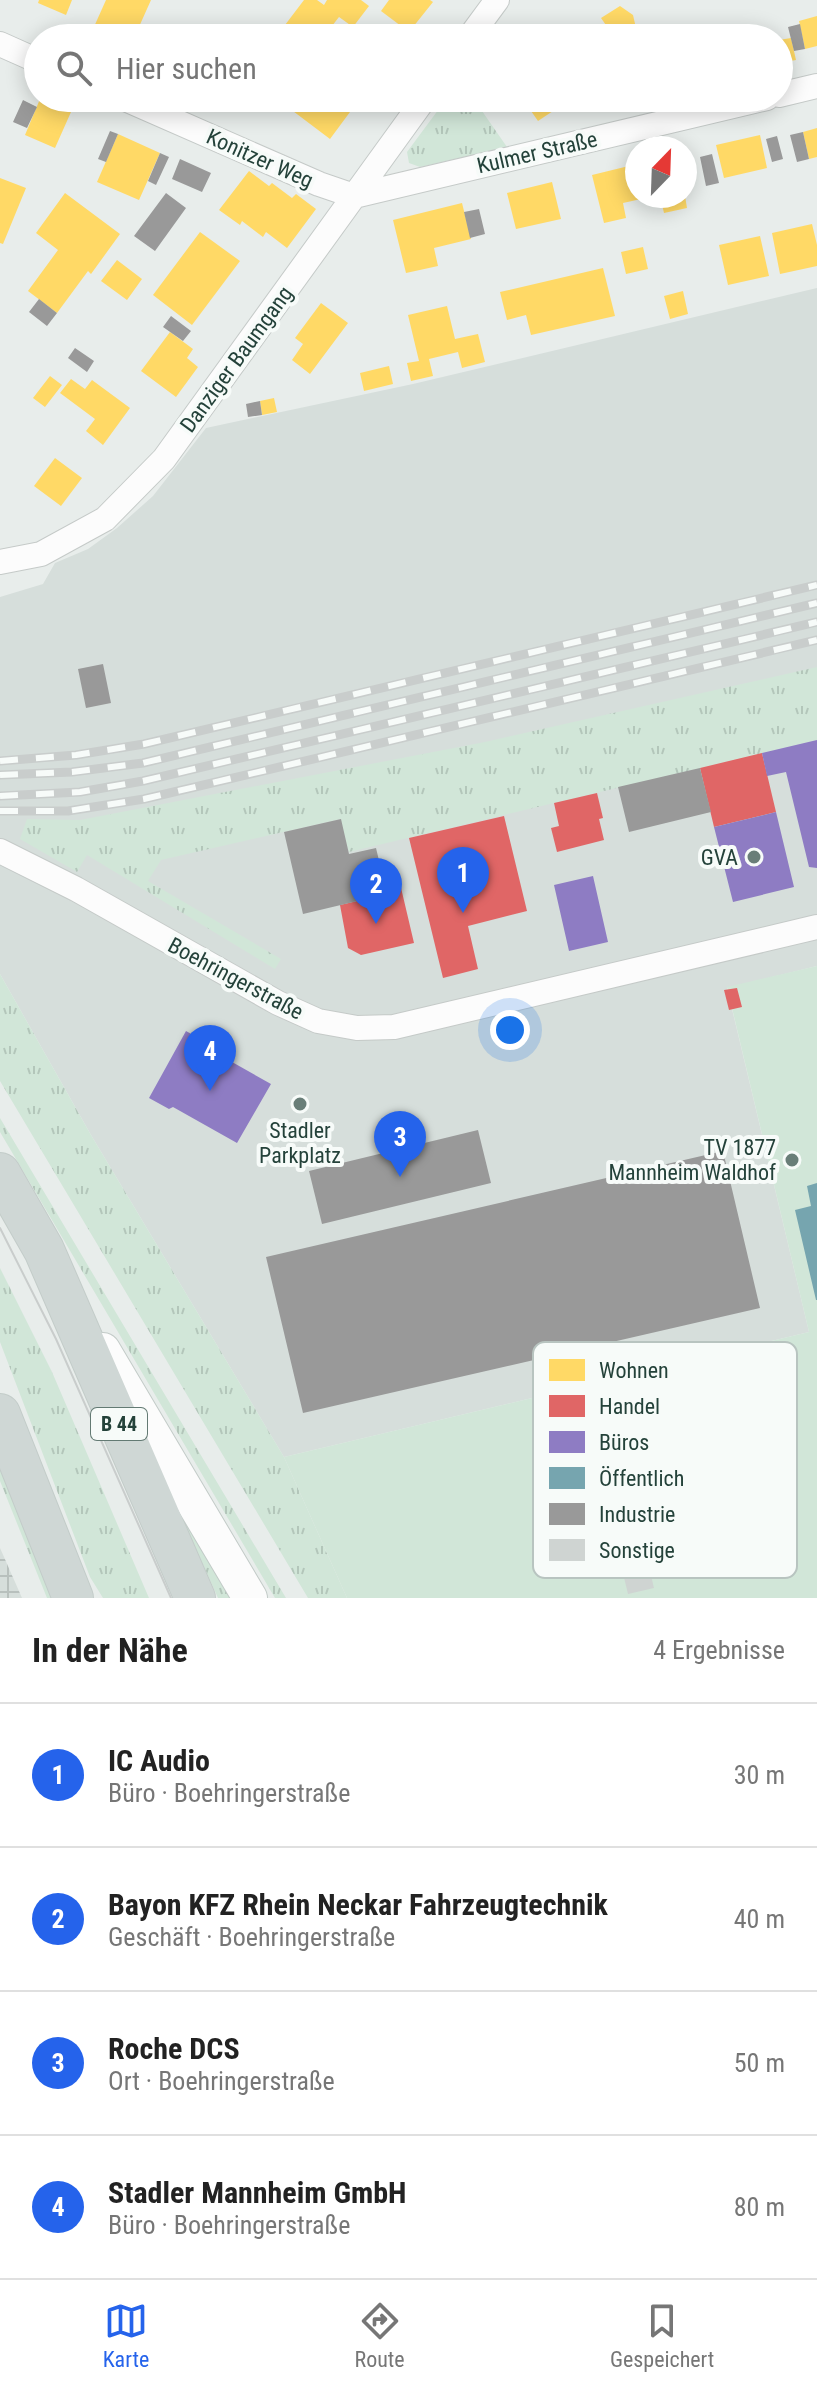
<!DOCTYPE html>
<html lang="de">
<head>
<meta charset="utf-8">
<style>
  body { margin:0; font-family:"Roboto Condensed",sans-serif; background:#f2f2f2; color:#222 }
  .compass { position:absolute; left:625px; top:136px; width:72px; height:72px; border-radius:50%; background:#fff; box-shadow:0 4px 20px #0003; rotate:23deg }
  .you { position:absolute; left:510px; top:1030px; width:28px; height:28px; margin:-20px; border:6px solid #fff; border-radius:50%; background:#1a73e8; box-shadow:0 0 0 12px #1a73e833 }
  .badge { display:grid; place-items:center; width:52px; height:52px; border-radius:50%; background:#2563eb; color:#fff; font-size:26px; font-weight:700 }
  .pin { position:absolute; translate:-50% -66px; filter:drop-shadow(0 2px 4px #0008) }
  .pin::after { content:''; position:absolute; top:42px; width:28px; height:24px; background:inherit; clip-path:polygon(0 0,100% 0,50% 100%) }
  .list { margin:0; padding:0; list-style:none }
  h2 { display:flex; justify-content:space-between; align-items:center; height:104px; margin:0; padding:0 32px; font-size:34px }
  h2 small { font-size:26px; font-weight:400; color:#767676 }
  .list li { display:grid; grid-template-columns:52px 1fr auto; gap:24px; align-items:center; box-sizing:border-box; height:144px; padding:0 32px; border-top:2px solid #e0e0e0 }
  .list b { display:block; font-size:30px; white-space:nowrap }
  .list p { margin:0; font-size:26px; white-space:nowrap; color:#767676 }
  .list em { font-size:26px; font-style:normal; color:#767676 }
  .icon { flex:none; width:44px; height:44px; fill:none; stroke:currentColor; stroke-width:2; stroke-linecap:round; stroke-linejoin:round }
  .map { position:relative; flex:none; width:817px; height:1598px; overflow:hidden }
  .search { position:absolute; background:#fff; box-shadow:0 4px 20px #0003; left:24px; right:24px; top:24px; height:88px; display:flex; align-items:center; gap:20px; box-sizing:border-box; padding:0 28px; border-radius:44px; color:#767676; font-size:30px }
  .sheet { height:680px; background:#fff }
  nav { display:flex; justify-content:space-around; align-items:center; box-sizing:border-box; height:112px; border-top:2px solid #e0e0e0; background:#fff; font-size:22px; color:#767676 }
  nav a { display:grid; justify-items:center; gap:4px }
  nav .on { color:#2563eb }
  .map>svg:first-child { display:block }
  .built { fill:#d6dedb }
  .industrial { fill:url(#industrial-grid) }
  .grass { fill:url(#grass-tufts) }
  .pitch { fill:#d1e6d8 }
  .homes { fill:#ffd966 }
  .shops { fill:#e06666 }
  .offices { fill:#8e7cc3 }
  .public { fill:#76a5af }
  .industry { fill:#999 }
  .building { fill:#cfd4d2 }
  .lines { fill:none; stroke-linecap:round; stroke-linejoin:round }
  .minor-casing { stroke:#c5cac8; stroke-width:26 }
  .secondary-casing { stroke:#c3cbc8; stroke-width:36 }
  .primary-casing { stroke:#c3ccc9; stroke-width:42 }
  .minor { stroke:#fcfcfc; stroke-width:24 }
  .secondary { stroke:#fcfcfc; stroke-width:34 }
  .primary { stroke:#cfd7d5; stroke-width:40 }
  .tram { stroke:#c9cdcc; stroke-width:2 }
  .rail-casing { stroke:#c9cdcc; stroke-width:9 }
  .rail { stroke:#f7fbf9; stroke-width:6; stroke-dasharray:18; stroke-linecap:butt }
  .poi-dot { fill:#697e78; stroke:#f7fbf9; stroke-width:3 }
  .labels { text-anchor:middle; stroke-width:8; stroke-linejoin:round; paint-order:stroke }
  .shield { fill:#f7fbf9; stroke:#637a73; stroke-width:2 }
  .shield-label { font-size:20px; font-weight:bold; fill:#24423a }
  .street-label { font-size:22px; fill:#24423a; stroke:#f7fbf9 }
  .poi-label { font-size:22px; fill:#24423a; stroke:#f7fbf9; text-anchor:end }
  .key { fill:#f7fbf9; stroke:#b8c4c0; stroke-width:2 }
  .key-label { font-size:22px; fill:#24423a }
</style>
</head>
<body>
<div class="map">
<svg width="817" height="1598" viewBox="0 0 817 1598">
  <defs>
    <pattern id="industrial-grid" width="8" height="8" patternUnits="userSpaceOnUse" patternTransform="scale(2)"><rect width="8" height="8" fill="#d6dedb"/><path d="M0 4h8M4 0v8" fill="none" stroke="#b8c0bd"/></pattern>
    <pattern id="grass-tufts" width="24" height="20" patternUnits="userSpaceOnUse" patternTransform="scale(2)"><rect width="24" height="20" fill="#d1e6d8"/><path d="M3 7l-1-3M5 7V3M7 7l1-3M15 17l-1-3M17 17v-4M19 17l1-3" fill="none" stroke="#b3c6ba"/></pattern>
  </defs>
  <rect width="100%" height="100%" fill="#e8edeb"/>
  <path class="built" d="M817,288V966L727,988L809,1332L284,1457L91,1135L0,974V597L43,584L55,563L88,549L117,528L153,496L206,428L413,384Z"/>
  <path class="industrial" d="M0,1548L4,1557L22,1598H0Z"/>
  <path class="grass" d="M447,98H473L507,147L420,167L409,163L407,152Z
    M817,667V740L349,852L340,819L161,860L148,881L281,959L275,969L87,855L77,872L20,839L27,819L80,820L485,742Z
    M0,974L91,1135L284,1457L347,1598H308L0,1081Z
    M0,1118L286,1598H275L0,1132Z
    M0,1268L52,1372L149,1598H103L90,1577L0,1342Z
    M0,1455L55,1598H47L0,1481Z
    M156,1460L239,1598H218Z"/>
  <path class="pitch" d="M817,966V1598H347L284,1457L809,1332L727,987Z"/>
  <path class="homes" d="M39,0H72L66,15L38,3Z
    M106,0H151L134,38H114L93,29Z
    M304,0H317L324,5L327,0H361L369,6L353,27L339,17L332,26L337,30L331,38H302L285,25Z
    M389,0H430L433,2L409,32L381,11Z
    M620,6L633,15L636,28L615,38L601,18Z
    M817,16V46L805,49L799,21Z
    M170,25L200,38H164Z
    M791,38L796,60L779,63V40Z
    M285,98H331L350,112L330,139L281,102Z
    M522,98H561L565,103L538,121Z
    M40,99L71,112L55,148L25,135Z
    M817,128V157L809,159L803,132Z
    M118,134L160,153L139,200L97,182Z
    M760,135L767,168L724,178L716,145Z
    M637,164V196L650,197L623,203L626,218L604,223L592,175Z
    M249,171L269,186L272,183L292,198L296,194L316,209L287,248L266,232L263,237L242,221L240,225L219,210Z
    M0,178L26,188L3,244L0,243Z
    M552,182L561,219L516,229L507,193Z
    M65,193L120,234L91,274L88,271L57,313L28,291L58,250L36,233Z
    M660,196H685L687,208L664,213Z
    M462,203L471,239L434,248L438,266L406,273L393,220Z
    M812,224L817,245V266L780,274L772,233Z
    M200,232L240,261L192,325L153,295Z
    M760,236L769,276L728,285L719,245Z
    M643,247L648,269L626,274L621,252Z
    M117,260L142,279L127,300L101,281Z
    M603,268L615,316L531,335L526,315L507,320L500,292Z
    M683,291L688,314L670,319L664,296Z
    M321,303L348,323L310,374L292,360L303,344L295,338Z
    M447,306L455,339L478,334L485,362L462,368L458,352L429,359L433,376L411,381L407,363L419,361L408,315Z
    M170,332L193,349L187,358L198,367L176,397L141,371Z
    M389,366L393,384L364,391L360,373Z
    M50,376L62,385L45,407L33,398Z
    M71,379L85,389L92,380L130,408L103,445L86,431L95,419L60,393Z
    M274,398L277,412L262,415L260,401Z
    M55,458L82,478L61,506L34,486Z"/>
  <path class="shops" d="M762,753L776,812L714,827L700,768Z
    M597,793L603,818L599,819L604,840L557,852L551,828L559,826L554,803Z
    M504,816L527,911L468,926L478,969L443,978L409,838Z
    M398,875L414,943L361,955L348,948L340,905L387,894L383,879Z
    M737,988L742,1007L729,1010L724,990Z"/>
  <path class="offices" d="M817,740V868L809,867L786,772L767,776L762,753Z
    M776,812L794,887L733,902L714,827Z
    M593,876L608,942L569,951L554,885Z
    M186,1031L209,1044V1049L271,1084L237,1143L173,1107L169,1109L149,1098Z"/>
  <path class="public" d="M817,1183V1300H816L795,1210L811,1206L807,1186Z"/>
  <path class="industry" d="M800,24L805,49L794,51L788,27Z
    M23,100L37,107L27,128L13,122Z
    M110,131L118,134L106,162L98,159Z
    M803,132L809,159L797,162L790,135Z
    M777,136L783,159L772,162L766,139Z
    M685,152L693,179L685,181Z
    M160,153L169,157L156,185L148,181Z
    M712,154L719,183L706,186L700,157Z
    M180,159L211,173L202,192L172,179Z
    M166,193L186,208L155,251L134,236Z
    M479,209L485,234L470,238L464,212Z
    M39,299L57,313L47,326L29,312Z
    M171,316L191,331L183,341L163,327Z
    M75,348L94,361L87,372L68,358Z
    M260,401L262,415L248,417L246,404Z
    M103,664L111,703L86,708L78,669Z
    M700,768L711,812L629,832L618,787Z
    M341,819L349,854L376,848L387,894L303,914L284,832Z
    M478,1130L491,1183L322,1224L309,1171Z
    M723,1151L760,1308L303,1413L266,1257Z"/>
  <path class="building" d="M646,1555L654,1588L628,1594L620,1561Z"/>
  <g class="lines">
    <g class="minor-casing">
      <path id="minor" d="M469,38L497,0
        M0,44L38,61
        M779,95L817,86
        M123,98L319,184L354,196L767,98
        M0,562L41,554L105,519L164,459L425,98
        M0,851L76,889L278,1003L318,1021L357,1028L394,1027L817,927"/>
    </g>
    <g class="secondary-casing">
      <path id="secondary" d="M103,1350L250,1598"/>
    </g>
    <g class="primary-casing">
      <path id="primary" d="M0,1173L44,1250L195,1598
        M0,1414L73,1598"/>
    </g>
    <use href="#minor" class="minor"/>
    <use href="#secondary" class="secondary"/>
    <use href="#primary" class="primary"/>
    <path class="tram" d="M0,1228L56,1339L171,1598"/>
    <g class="rail-casing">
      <path id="rail" d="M0,761L76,755L144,744L817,585
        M0,775L72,772L143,763L817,603
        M0,796L80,792L143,781L817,622
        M0,811H68L144,799L817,640"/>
    </g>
    <use href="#rail" class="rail"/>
  </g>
  <g class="poi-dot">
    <circle cx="754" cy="857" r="8"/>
    <circle cx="300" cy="1104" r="8"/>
    <circle cx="792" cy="1160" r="8"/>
  </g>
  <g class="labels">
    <rect class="shield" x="91" y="1408" width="56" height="32" rx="6"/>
    <g class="shield-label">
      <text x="119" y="1431">B 44</text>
    </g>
    <g class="street-label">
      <text transform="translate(537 152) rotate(-13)" y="8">Kulmer Straße</text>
      <text transform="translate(260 158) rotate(24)" y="8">Konitzer Weg</text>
      <text transform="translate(236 359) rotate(-54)" y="8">Danziger Baumgang</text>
      <text transform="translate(236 978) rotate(28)" y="8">Boehringerstraße</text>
    </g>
    <g class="poi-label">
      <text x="738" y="865">GVA</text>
      <text x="300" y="1138" text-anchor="middle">Stadler<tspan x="300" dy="25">Parkplatz</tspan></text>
      <text x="776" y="1155">TV 1877<tspan x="776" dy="25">Mannheim Waldhof</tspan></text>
    </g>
  </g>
  <rect x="533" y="1342" width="264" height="236" rx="12" class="key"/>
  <rect x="549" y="1359" width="36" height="22" fill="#ffd966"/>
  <rect x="549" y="1395" width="36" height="22" fill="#e06666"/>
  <rect x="549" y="1431" width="36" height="22" fill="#8e7cc3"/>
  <rect x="549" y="1467" width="36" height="22" fill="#76a5af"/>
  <rect x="549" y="1503" width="36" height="22" fill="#999"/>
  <rect x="549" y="1539" width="36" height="22" fill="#cfd4d2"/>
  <g class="key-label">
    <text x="599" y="1378">Wohnen</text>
    <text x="599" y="1414">Handel</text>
    <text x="599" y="1450">Büros</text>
    <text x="599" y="1486">Öffentlich</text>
    <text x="599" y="1522">Industrie</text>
    <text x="599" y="1558">Sonstige</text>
  </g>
</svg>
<svg class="compass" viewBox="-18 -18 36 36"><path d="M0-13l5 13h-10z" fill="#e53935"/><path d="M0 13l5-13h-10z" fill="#767676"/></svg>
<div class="you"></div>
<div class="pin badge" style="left:463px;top:913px">1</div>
<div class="pin badge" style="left:376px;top:924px">2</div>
<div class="pin badge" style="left:400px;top:1177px">3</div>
<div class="pin badge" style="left:210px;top:1091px">4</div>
<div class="search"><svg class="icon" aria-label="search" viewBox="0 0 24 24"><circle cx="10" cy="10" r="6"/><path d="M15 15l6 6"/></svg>Hier suchen</div>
</div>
<section class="sheet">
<h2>In der Nähe<small>4 Ergebnisse</small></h2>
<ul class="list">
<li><span class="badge">1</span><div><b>IC Audio</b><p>Büro · Boehringerstraße</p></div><em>30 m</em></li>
<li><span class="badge">2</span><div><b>Bayon KFZ Rhein Neckar Fahrzeugtechnik</b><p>Geschäft · Boehringerstraße</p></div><em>40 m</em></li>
<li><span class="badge">3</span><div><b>Roche DCS</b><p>Ort · Boehringerstraße</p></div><em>50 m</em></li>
<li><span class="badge">4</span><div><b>Stadler Mannheim GmbH</b><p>Büro · Boehringerstraße</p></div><em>80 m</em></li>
</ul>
</section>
<nav>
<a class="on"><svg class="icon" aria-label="map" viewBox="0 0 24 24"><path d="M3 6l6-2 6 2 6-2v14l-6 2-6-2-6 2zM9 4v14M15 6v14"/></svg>Karte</a>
<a><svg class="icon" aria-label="directions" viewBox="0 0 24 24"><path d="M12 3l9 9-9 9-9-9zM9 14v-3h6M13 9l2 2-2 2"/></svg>Route</a>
<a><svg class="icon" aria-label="saved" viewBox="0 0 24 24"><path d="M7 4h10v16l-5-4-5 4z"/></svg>Gespeichert</a>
</nav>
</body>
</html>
